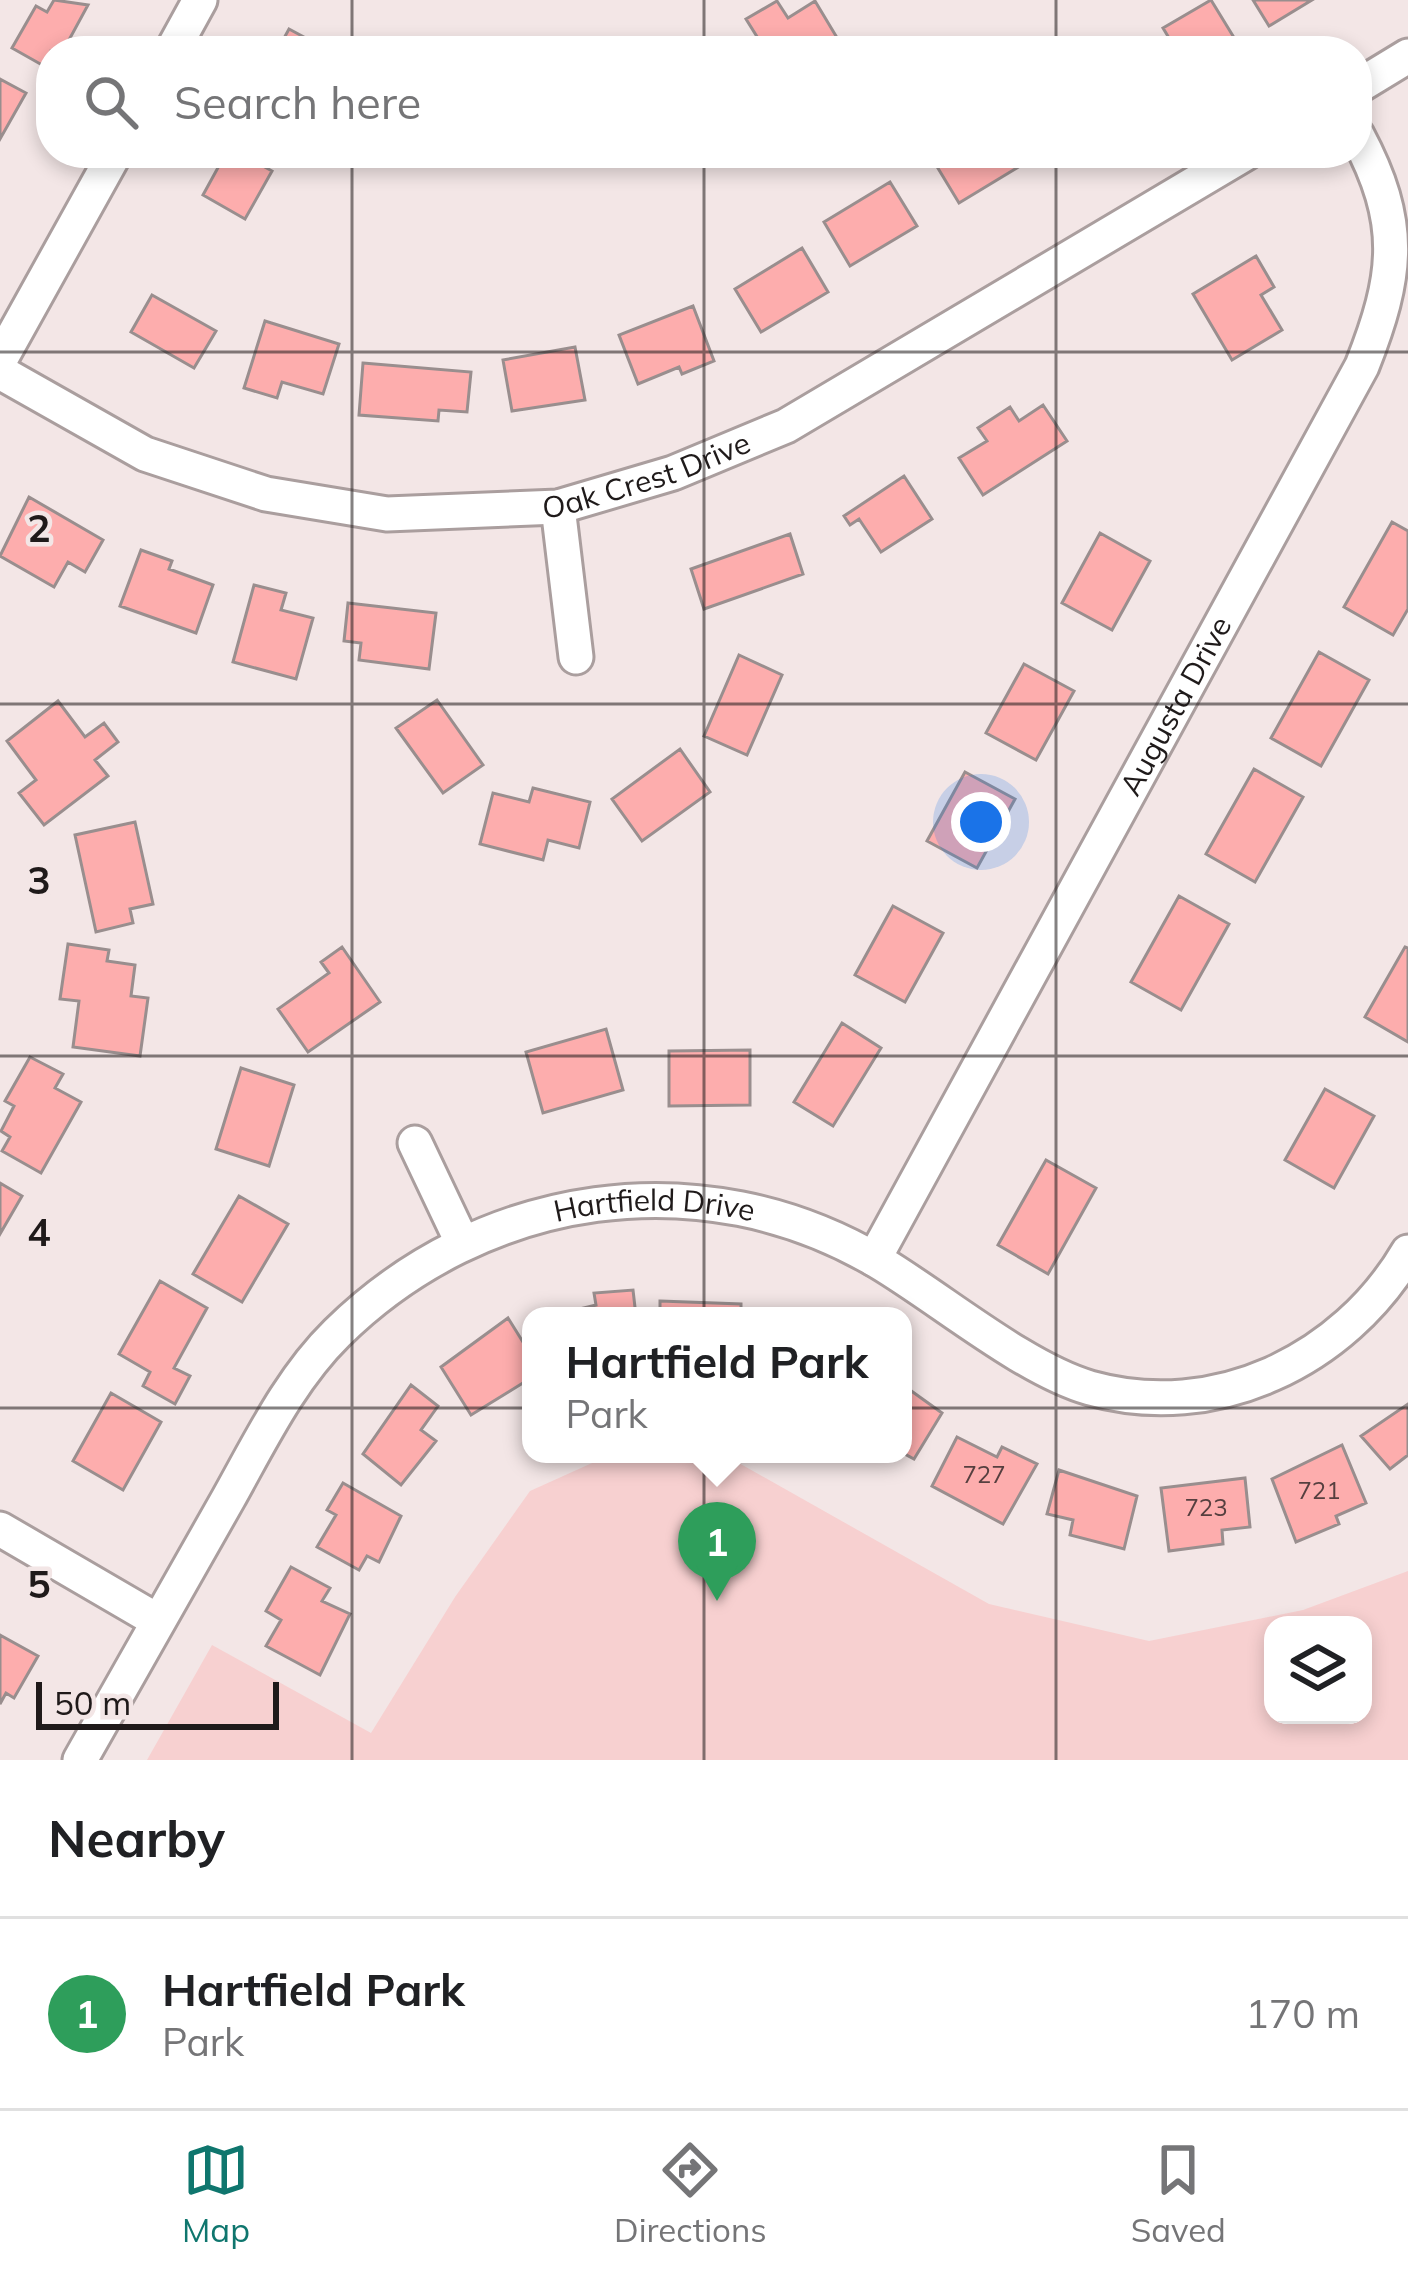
<!DOCTYPE html>
<html lang="en">
<head>
<meta charset="utf-8">
<style>
  body { margin:0; font-family:Mulish,sans-serif; background:#f6f6f6; color:#202124 }
  .controls { position:absolute; right:36px; bottom:36px; display:grid; overflow:hidden; border-radius:24px; box-shadow:0 6px 18px #0003 }
  .controls button { width:108px; height:108px; display:grid; place-items:center; padding:0; border:0; border-bottom:3px solid #e0e0e0; background:#fff; color:#202124; font:60px sans-serif }
  .scale { position:absolute; left:36px; bottom:30px; width:243px; box-sizing:border-box; padding-left:12px; border:6px solid #1f1a1a; border-top:0; font-size:33px; line-height:42px; white-space:nowrap; color:#1f1a1a; -webkit-text-stroke:9px #f3e6e6; paint-order:stroke }
  .you { position:absolute; left:981px; top:822px; width:42px; height:42px; margin:-30px; border:9px solid #fff; border-radius:50%; background:#1a73e8; box-shadow:0 0 0 18px #1a73e833 }
  .badge { display:grid; place-items:center; width:78px; height:78px; border-radius:50%; background:#0f766e; color:#fff; font-size:39px; font-weight:700 }
  .pin { position:absolute; translate:-50% -99px; filter:drop-shadow(0 3px 6px #0008) }
  .pin::after { content:''; position:absolute; top:63px; width:42px; height:36px; background:inherit; clip-path:polygon(0 0,100% 0,50% 100%) }
  .popup { position:absolute; left:522px; top:1307px; width:390px; height:156px; box-sizing:border-box; display:grid; place-content:center; border-radius:24px; background:#fff; filter:drop-shadow(0 3px 9px #0005); font-size:39px; white-space:nowrap; color:#757577 }
  .popup b { font-size:45px; color:#202124 }
  .popup::after { content:''; position:absolute; left:50%; top:100%; margin-left:-24px; border:24px solid transparent; border-top-color:#fff }
  .list { margin:0; padding:0; list-style:none }
  h2 { display:flex; justify-content:space-between; align-items:center; height:156px; margin:0; padding:0 48px; font-size:51px }
  h2 small { font-size:39px; font-weight:400; color:#757577 }
  .list li { display:grid; grid-template-columns:78px 1fr auto; gap:36px; align-items:center; box-sizing:border-box; height:192px; padding:0 48px; border-top:3px solid #e0e0e0 }
  .list b { display:block; font-size:45px; white-space:nowrap }
  .list p { margin:0; font-size:39px; white-space:nowrap; color:#757577 }
  .list em { font-size:39px; font-style:normal; color:#757577 }
  .icon { flex:none; width:66px; height:66px; fill:none; stroke:currentColor; stroke-width:2; stroke-linecap:round; stroke-linejoin:round }
  .map { position:relative; flex:none; width:1408px; height:1760px; overflow:hidden }
  .search { position:absolute; background:#fff; box-shadow:0 6px 18px #0003; left:36px; right:36px; top:36px; height:132px; display:flex; align-items:center; gap:30px; box-sizing:border-box; padding:0 42px; border-radius:48px; color:#757577; font-size:45px }
  .sheet { height:348px; background:#fff }
  nav { display:flex; justify-content:space-around; align-items:center; box-sizing:border-box; height:168px; border-top:3px solid #e0e0e0; background:#fff; font-size:33px; color:#757577 }
  nav a { display:grid; justify-items:center; gap:6px }
  nav .on { color:#0f766e }
  .map>svg:first-child { display:block }
  .green { fill:#f7d0d0; fill-rule:evenodd }
  .building { fill:#fdadad; stroke:#998e8e; stroke-width:3 }
  .lines { fill:none; stroke-linecap:round; stroke-linejoin:round }
  .minor-casing { stroke:#aa9e9e; stroke-width:39 }
  .minor { stroke:#fff; stroke-width:33 }
  .grid { fill:none; stroke:#1f1a1a; stroke-width:3; stroke-opacity:0.55 }
  .labels { text-anchor:middle; stroke-width:9; stroke-linejoin:round; paint-order:stroke }
  .number-label { font-size:24px; fill:#563f3f }
  .street-label { font-size:30px; fill:#1f1a1a; stroke:#f3e6e6 }
  .grid-label { font-size:39px; text-anchor:middle; font-weight:bold; fill:#1f1a1a; stroke:#f3e6e6; stroke-width:9; stroke-linejoin:round; paint-order:stroke }
</style>
</head>
<body>
<div class="map">
<svg width="1408" height="1760" viewBox="0 0 1408 1760">
  <rect width="100%" height="100%" fill="#f3e6e6"/>
  <path class="green" d="M612,1454L737,1462L989,1604L1149,1641L1303,1610L1408,1571V1760H147L212,1645L371,1733L455,1597L530,1491ZM1273,1625H1363V1715H1273Z"/>
  <path class="building" d="M54,0L88,5L63,51H51V70L12,48L36,6L47,12Z
    M1211,0L1241,49L1159,51L1172,43L1163,28Z
    M1253,0H1312L1269,26Z
    M777,1L788,18L815,1L839,41L823,51H766L746,19Z
    M289,29L330,51H277Z
    M1101,39L1107,51H1082Z
    M0,79L26,93L0,139Z
    M226,153H258L254,161L272,171L245,219L203,195Z
    M944,153H1019L1025,163L959,203L933,160Z
    M890,182L917,226L850,266L824,222Z
    M802,248L828,292L761,332L735,289Z
    M1256,256L1274,287L1261,295L1282,330L1232,360L1193,294Z
    M152,295L216,331L194,368L131,332Z
    M693,306L714,361L682,374L679,367L638,384L619,335Z
    M265,321L339,344L323,394L282,382L277,398L244,388Z
    M575,347L585,400L512,411L503,360Z
    M363,363L471,372L467,412L439,410L438,421L359,415Z
    M1043,405L1067,441L983,495L959,458L987,441L978,428L1010,407L1019,421Z
    M904,476L932,519L881,552L859,519L850,525L844,516Z
    M29,497L103,540L85,572L68,562L54,587L0,556Z
    M1392,522L1408,531V609L1393,635L1344,607Z
    M1100,533L1150,561L1112,630L1062,603Z
    M790,534L803,574L704,609L691,569Z
    M141,550L172,561L169,569L213,585L196,633L120,606Z
    M254,585L286,593L281,610L313,618L296,679L233,662Z
    M348,603L436,613L429,669L359,660L361,643L344,641Z
    M1319,652L1369,680L1321,766L1271,738Z
    M739,655L782,675L747,755L704,736Z
    M1024,664L1074,691L1036,760L986,733Z
    M437,700L483,765L443,793L396,728Z
    M58,701L85,737L104,723L118,742L95,760L108,776L44,825L19,793L36,780L7,741Z
    M680,749L710,792L642,841L612,799Z
    M1254,769L1303,797L1255,882L1206,854Z
    M965,772L1015,799L977,868L927,841Z
    M533,788L590,802L579,848L548,840L543,860L480,844L493,793L529,802Z
    M135,822L153,904L130,909L133,923L96,932L75,835Z
    M1179,896L1229,924L1181,1010L1131,982Z
    M893,906L943,933L905,1002L855,975Z
    M68,944L109,950L107,961L135,965L131,996L148,998L140,1056L73,1047L79,1001L60,999Z
    M342,947L380,1002L308,1052L278,1009L329,973L321,962Z
    M1405,947L1408,948V1042L1365,1017Z
    M842,1023L881,1048L833,1126L794,1102Z
    M606,1029L623,1090L543,1113L526,1052Z
    M750,1050V1105L669,1106V1051Z
    M30,1057L63,1074L55,1088L81,1102L41,1173L2,1151L10,1137L1,1131L14,1106L5,1101Z
    M241,1068L294,1085L269,1166L216,1149Z
    M1325,1089L1374,1116L1334,1188L1285,1160Z
    M1046,1160L1096,1188L1048,1274L998,1245Z
    M0,1183L22,1196L0,1234Z
    M239,1196L288,1224L242,1302L193,1274Z
    M160,1281L207,1308L174,1368L190,1376L175,1404L143,1386L150,1372L119,1354Z
    M633,1290L636,1316H551L596,1305L594,1293Z
    M660,1301L741,1304V1316H660Z
    M508,1318L531,1355V1378L471,1415L441,1367Z
    M411,1385L438,1406L421,1430L436,1441L401,1485L363,1454Z
    M903,1385L942,1413L914,1459L903,1453Z
    M111,1393L161,1422L123,1490L73,1461Z
    M1408,1404V1455L1390,1469L1361,1436Z
    M957,1437L997,1457L1002,1447L1037,1464L1003,1524L932,1486Z
    M1342,1445L1366,1503L1336,1516L1339,1524L1296,1542L1272,1479Z
    M1059,1470L1137,1496L1124,1549L1070,1535L1073,1520L1047,1514Z
    M1245,1478L1250,1527L1222,1530L1223,1544L1169,1551L1161,1488Z
    M343,1483L401,1516L379,1562L367,1556L359,1570L317,1547L336,1515L327,1510Z
    M291,1567L330,1588L322,1601L350,1614L320,1675L266,1646L281,1620L266,1611Z
    M0,1635L38,1656L14,1698L6,1693L0,1704Z"/>
  <g class="lines">
    <g class="minor-casing">
      <g id="minor">
        <path d="M172,51L200,0"/>
        <path d="M1357,87L1408,56"/>
        <path d="M0,360L115,153"/>
        <path id="s1" d="M0,372L145,454L266,494L387,514L558,507L673,473L786,426L1246,153"/>
        <path d="M558,507L576,657"/>
        <path d="M415,1143L462,1242"/>
        <path id="s2" d="M874,1259L1362,366C1398,275 1404,223 1357,135"/>
        <path d="M0,1529L158,1621"/>
        <path id="s3" d="M80,1760C129,1673 178,1586 228,1499C260,1442 290,1379 337,1333C482,1190 702,1157 879,1262C941,1299 1024,1369 1090,1388C1215,1423 1344,1361 1408,1252"/>
      </g>
    </g>
    <use href="#minor" class="minor"/>
  </g>
  <path class="grid" d="M352,0V51M704,0V51M1056,0V51M352,153V1760M704,153V1760M1056,153V1760M0,352H1408M0,704H1408M0,1056H1408M0,1408H1408"/>
  <g class="labels">
    <g class="number-label">
      <text x="984" y="1483">727</text>
      <text x="1319" y="1499">721</text>
      <text x="1206" y="1516">723</text>
    </g>
    <g class="street-label">
      <text dy="10" stroke="none"><textPath href="#s1" startOffset="681">Oak Crest Drive</textPath></text>
      <text dy="10" stroke="none"><textPath href="#s2" startOffset="630">Augusta Drive</textPath></text>
      <text dy="10" stroke="none"><textPath href="#s3" startOffset="852">Hartfield Drive</textPath></text>
    </g>
  </g>
  <g class="grid-label">
    <text x="39" y="542">2</text>
    <text x="39" y="894">3</text>
    <text x="39" y="1246">4</text>
    <text x="39" y="1598">5</text>
  </g>
</svg>
<div class="controls">
<button><svg class="icon" aria-label="layers" viewBox="0 0 24 24"><path d="M12 4l9 5-9 5-9-5zM3 14l9 5 9-5"/></svg></button>
</div>
<div class="scale">50 m</div>
<div class="you"></div>
<div class="pin badge" style="left:717px;top:1601px;background:#2e9e5b">1</div>
<div class="popup"><b>Hartfield Park</b>Park</div>
<div class="search"><svg class="icon" aria-label="search" viewBox="0 0 24 24"><circle cx="10" cy="10" r="6"/><path d="M15 15l6 6"/></svg>Search here</div>
</div>
<section class="sheet">
<h2>Nearby<small></small></h2>
<ul class="list">
<li><span class="badge" style="background:#2e9e5b">1</span><div><b>Hartfield Park</b><p>Park</p></div><em>170 m</em></li>
</ul>
</section>
<nav>
<a class="on"><svg class="icon" aria-label="map" viewBox="0 0 24 24"><path d="M3 6l6-2 6 2 6-2v14l-6 2-6-2-6 2zM9 4v14M15 6v14"/></svg>Map</a>
<a><svg class="icon" aria-label="directions" viewBox="0 0 24 24"><path d="M12 3l9 9-9 9-9-9zM9 14v-3h6M13 9l2 2-2 2"/></svg>Directions</a>
<a><svg class="icon" aria-label="saved" viewBox="0 0 24 24"><path d="M7 4h10v16l-5-4-5 4z"/></svg>Saved</a>
</nav>
</body>
</html>
